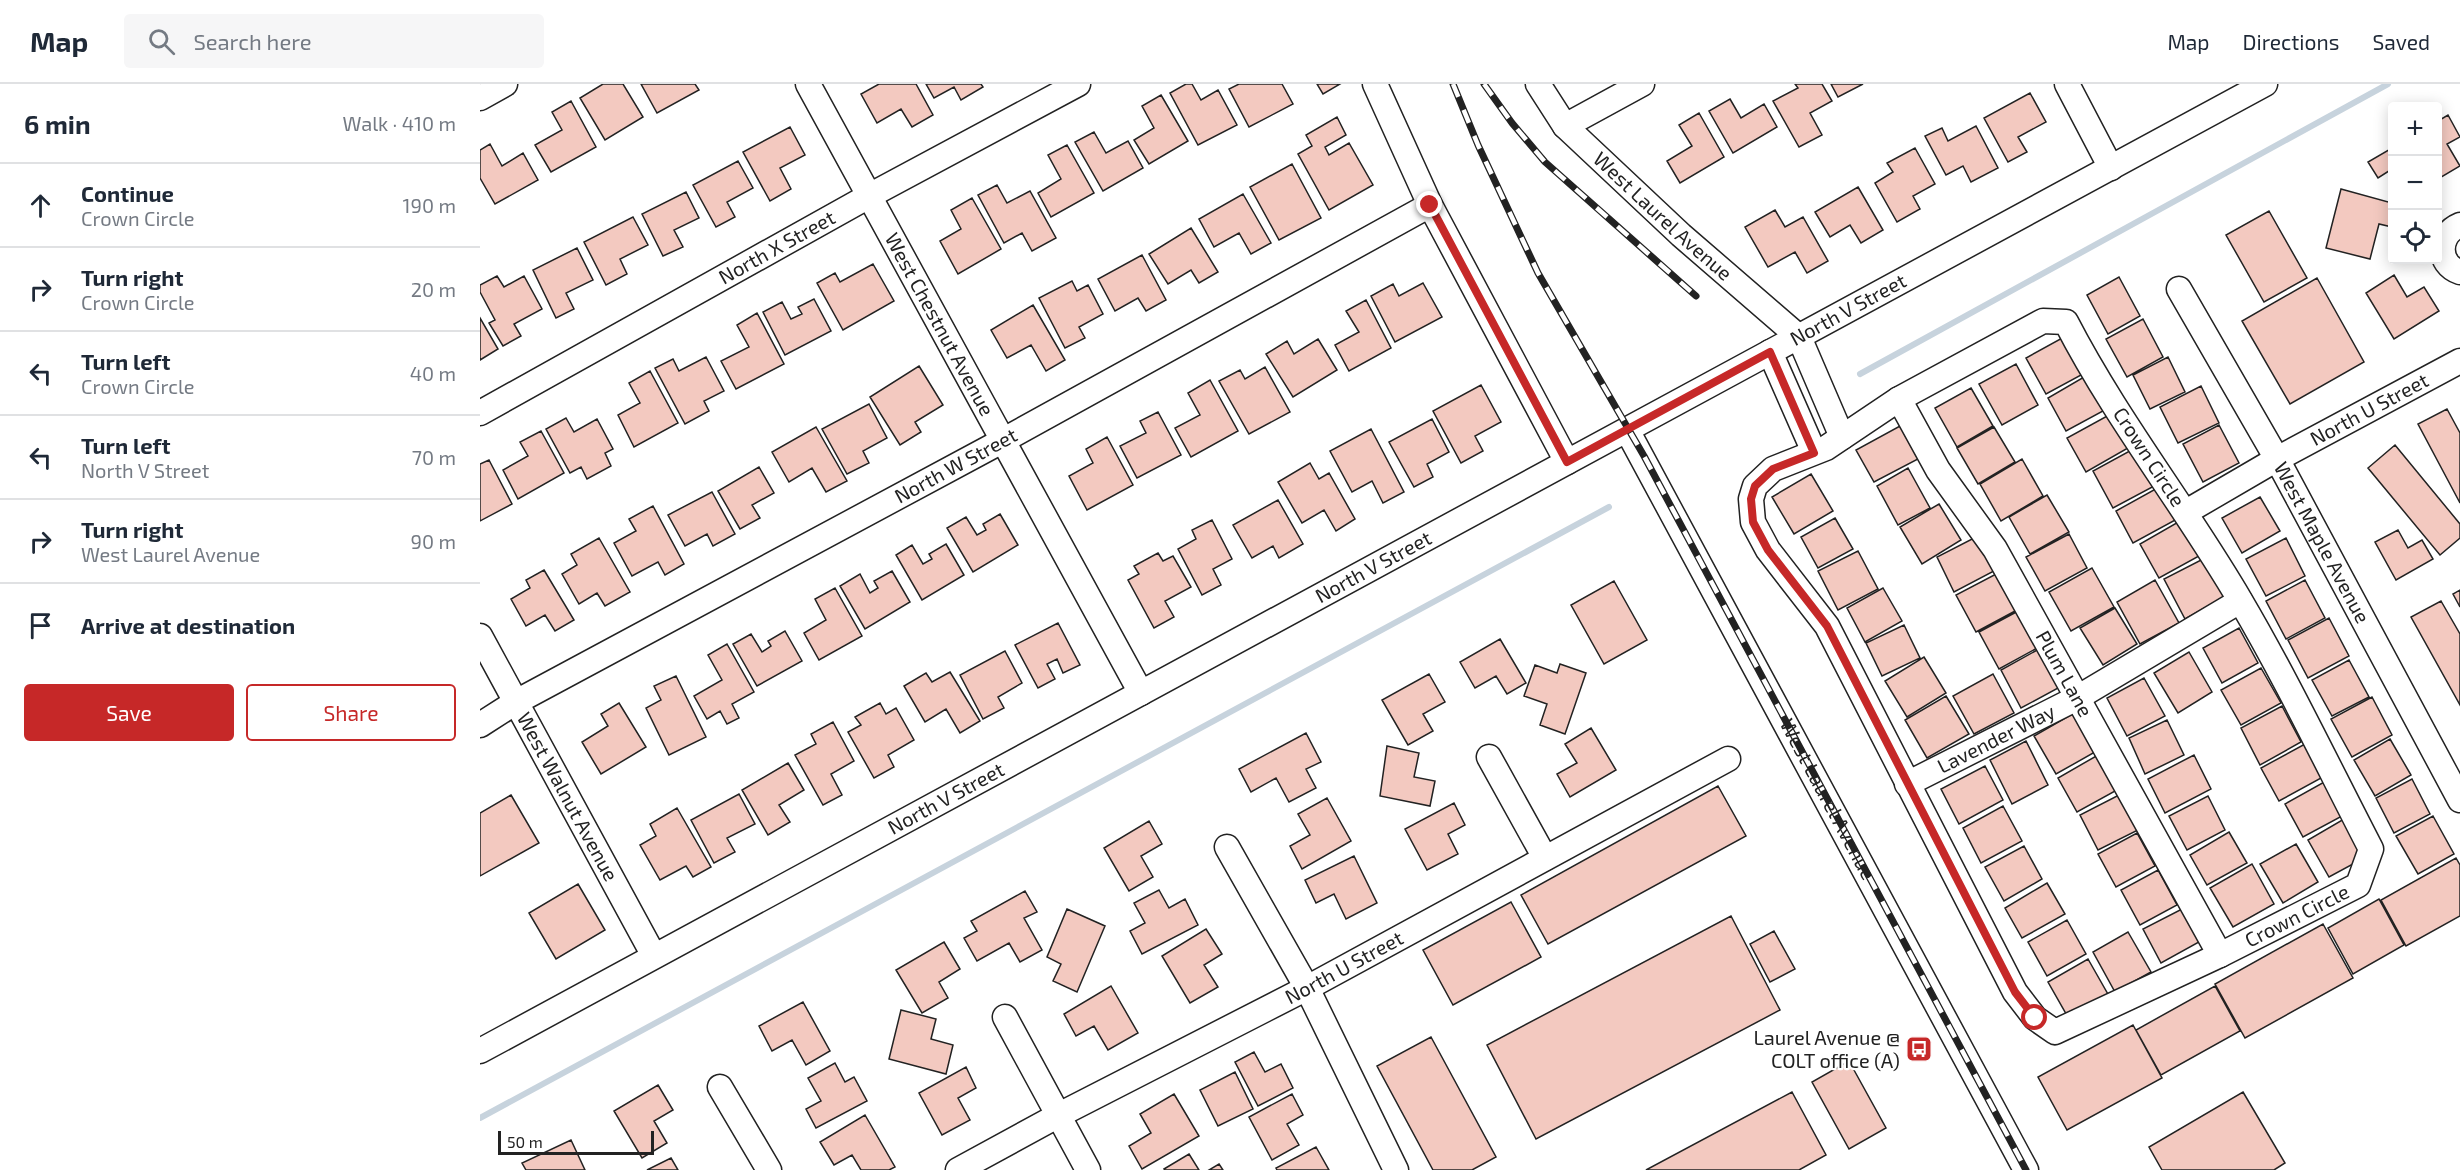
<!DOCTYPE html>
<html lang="en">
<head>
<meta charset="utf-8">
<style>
  body { margin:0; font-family:"Exo 2",sans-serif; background:#f6f6f7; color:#1f2937 }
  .controls { position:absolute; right:18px; top:18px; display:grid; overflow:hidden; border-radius:6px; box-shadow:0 3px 15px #0003 }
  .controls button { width:54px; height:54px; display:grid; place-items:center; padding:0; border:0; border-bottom:2px solid #e0e1e3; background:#fff; color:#1f2937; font:30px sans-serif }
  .scale { position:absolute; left:18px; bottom:15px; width:156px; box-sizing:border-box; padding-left:6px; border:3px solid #222; border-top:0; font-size:16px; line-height:21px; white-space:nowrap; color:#222; -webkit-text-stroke:4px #fff; paint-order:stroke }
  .stop { position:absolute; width:18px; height:18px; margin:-14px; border:4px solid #c62828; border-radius:50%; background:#fff }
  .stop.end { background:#c62828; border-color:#fff; box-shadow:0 2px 6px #0008 }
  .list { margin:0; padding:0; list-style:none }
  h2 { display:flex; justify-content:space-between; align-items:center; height:78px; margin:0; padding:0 24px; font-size:26px }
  h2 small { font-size:20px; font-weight:400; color:#747a83 }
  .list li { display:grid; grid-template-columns:39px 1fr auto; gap:18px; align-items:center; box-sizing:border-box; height:84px; padding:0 24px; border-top:2px solid #e0e1e3 }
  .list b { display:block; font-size:22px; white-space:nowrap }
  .list p { margin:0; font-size:20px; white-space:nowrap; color:#747a83 }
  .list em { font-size:20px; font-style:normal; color:#747a83 }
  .actions { display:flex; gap:12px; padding:18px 24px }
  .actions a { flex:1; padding:14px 0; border:2px solid #c62828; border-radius:6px; text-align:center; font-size:21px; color:#c62828 }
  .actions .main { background:#c62828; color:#fff }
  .icon { flex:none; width:33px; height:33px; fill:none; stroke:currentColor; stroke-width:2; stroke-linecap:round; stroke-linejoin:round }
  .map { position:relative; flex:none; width:1980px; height:1086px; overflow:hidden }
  header { display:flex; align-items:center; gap:36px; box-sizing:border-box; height:84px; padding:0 30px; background:#fff; border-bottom:2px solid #e0e1e3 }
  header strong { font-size:28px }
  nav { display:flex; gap:33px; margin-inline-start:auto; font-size:21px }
  .search { width:420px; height:54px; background:#f6f6f7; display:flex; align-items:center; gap:15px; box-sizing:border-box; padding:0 21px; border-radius:6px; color:#747a83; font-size:22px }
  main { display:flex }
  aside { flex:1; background:#fff }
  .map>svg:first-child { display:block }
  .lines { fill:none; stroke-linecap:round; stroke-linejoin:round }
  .stream { stroke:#c7d3dd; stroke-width:6 }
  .building { fill:#f3c9c0; stroke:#222; stroke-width:1.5 }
  .minor-casing { stroke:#222; stroke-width:27 }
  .minor { stroke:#fff; stroke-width:24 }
  .rail-casing { stroke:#222; stroke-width:7 }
  .rail { stroke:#fff; stroke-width:4.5; stroke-dasharray:14; stroke-linecap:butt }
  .route { stroke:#c62828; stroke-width:8 }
  .labels { text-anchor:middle; stroke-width:4.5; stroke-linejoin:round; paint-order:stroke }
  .street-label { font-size:20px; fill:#222; stroke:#fff }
  .poi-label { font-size:20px; fill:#222; stroke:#fff; text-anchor:end }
</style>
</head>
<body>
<header>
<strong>Map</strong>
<div class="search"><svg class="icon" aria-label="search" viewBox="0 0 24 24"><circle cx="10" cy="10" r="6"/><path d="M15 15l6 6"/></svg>Search here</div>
<nav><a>Map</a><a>Directions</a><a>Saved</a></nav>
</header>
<main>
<aside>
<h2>6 min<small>Walk · 410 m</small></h2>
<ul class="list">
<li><svg class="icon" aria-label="ahead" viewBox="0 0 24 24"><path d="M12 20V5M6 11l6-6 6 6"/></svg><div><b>Continue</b><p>Crown Circle</p></div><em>190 m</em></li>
<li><svg class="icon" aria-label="right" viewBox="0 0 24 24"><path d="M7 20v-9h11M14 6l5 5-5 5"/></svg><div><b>Turn right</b><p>Crown Circle</p></div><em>20 m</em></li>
<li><svg class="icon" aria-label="left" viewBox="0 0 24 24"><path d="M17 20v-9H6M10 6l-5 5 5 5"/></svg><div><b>Turn left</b><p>Crown Circle</p></div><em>40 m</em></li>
<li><svg class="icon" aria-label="left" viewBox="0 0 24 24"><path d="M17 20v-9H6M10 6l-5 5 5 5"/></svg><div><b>Turn left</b><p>North V Street</p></div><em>70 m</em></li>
<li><svg class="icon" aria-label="right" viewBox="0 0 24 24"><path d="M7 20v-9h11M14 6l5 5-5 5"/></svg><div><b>Turn right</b><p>West Laurel Avenue</p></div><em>90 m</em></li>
<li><svg class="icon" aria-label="arrive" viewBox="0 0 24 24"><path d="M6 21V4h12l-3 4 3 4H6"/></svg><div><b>Arrive at destination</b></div></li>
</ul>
<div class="actions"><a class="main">Save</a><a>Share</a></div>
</aside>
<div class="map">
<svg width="1980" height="1086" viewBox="0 0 1980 1086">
  <rect width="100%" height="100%" fill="#fff"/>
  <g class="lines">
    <path class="stream" d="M1380,290L1908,0
      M0,1034L1129,423"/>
  </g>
  <path class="building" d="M123,0H143L163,33L125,56L100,14Z
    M161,0H215L219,6L177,29Z
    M399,0H436L453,31L432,43L421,25L397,39L381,10Z
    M446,0H501L503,3L481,16L474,3L454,14Z
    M706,0H712L721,16L738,6L757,41L718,61L690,9Z
    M759,0H802L813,20L769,43L749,5Z
    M837,0H860L843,10Z
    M1315,0H1342L1352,17L1330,29L1342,51L1319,63L1293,17L1318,4Z
    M1351,0H1383L1358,13Z
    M1550,9L1566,38L1538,53L1547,68L1528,78L1504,34Z
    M681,11L708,57L669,80L654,56L674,44L662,22Z
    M1250,15L1261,34L1284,20L1297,43L1253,69L1229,27Z
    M91,17L116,63L71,88L55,61L82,46L72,28Z
    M1219,29L1244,73L1200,99L1187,77L1212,62L1199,41Z
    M1968,31L1980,53L1967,60L1980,82L1958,95V37Z
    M857,33L866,51L845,63L849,71L869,59L893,101L849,126L818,70L832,62L826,51Z
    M1496,42L1518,84L1491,98L1483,82L1466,91L1445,52L1462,44L1468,57Z
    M310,43L325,71L300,84L311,105L290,117L263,68Z
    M614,48L626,69L648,57L663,84L623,107L595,58Z
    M10,60L22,82L43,69L58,96L15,120L0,94V66Z
    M587,61L614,109L571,133L558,109L581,95L568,71Z
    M1435,64L1455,100L1433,112L1440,125L1417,138L1395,99L1413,88L1407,79Z
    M1912,64V85L1898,94L1888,78Z
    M258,77L273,104L247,118L255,133L236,143L213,101Z
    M812,80L841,134L799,156L770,103Z
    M517,101L527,119L550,107L576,154L552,167L542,149L524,159L498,111Z
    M1378,103L1403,146L1381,159L1370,141L1350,153L1335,128Z
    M1861,105L1912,119V143L1899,140L1890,175L1846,164Z
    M206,108L219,134L194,146L203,163L183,172L162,130Z
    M763,110L791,159L771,170L759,149L734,163L719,135Z
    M492,114L521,165L478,190L460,157L481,145L471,126Z
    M1295,126L1305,143L1323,133L1348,177L1327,189L1315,168L1288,183L1265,143Z
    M1789,127L1827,194L1784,218L1746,151Z
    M153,133L168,161L140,175L147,190L126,201L104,158Z
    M711,144L738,188L719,199L711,186L688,200L669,170Z
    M97,164L113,196L86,209L94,225L76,234L53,186Z
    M662,171L686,216L666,227L658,214L635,227L618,195Z
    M393,180L414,217L363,246L337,199L355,189L360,198Z
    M1914,191L1927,213L1944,203L1959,227L1914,255L1886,209Z
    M17,192L24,203L44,192L62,225L34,240L41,252L23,262L9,239L15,236L0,208V201Z
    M1639,193L1660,232L1628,250L1607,211Z
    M1837,194L1884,278L1810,320L1762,237Z
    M592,197L597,207L608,201L623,230L599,243L605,254L585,264L559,214Z
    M943,199L962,233L915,258L891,212L913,200L919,212Z
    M334,215L351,247L305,271L283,228L302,218L311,235L322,230L318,223Z
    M886,216L911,264L869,287L855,261L879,248L866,227Z
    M553,221L585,276L566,287L551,261L527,274L511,246Z
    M277,229L304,280L256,305L241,277L269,263L257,241Z
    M0,234L18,265L0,276Z
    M1663,235L1683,273L1647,293L1626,255Z
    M1584,253L1603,290L1566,310L1546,274Z
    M838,255L857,286L813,313L786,270L807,257L814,270Z
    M226,273L244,307L224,317L229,327L205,340L175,284L193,275L199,287Z
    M1688,273L1705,308L1670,325L1653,291Z
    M1536,280L1558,321L1522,341L1499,300Z
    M439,282L463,321L435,338L441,348L420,361L390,313Z
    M785,283L810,328L769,350L739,297L760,286L765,295Z
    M170,287L198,339L154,363L138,331L160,319L149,299Z
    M1604,293L1623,327L1586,347L1568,314Z
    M730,296L758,347L711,373L695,344L720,331L708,309Z
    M1001,301L1021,338L995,352L1003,367L981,379L953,327Z
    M1721,302L1739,339L1698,359L1680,323Z
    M1491,304L1513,342L1477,363L1455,324Z
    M389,320L407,354L383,367L389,379L367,390L342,345Z
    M1967,325L1980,349V419L1938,340Z
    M678,328L701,371L657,394L640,362L666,349L660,337Z
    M1629,331L1648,364L1606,388L1587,354Z
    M86,334L94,348L117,335L133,365L125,369L131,382L107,395L101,383L90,389L66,345Z
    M952,335L969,368L947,380L953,393L934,403L909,358Z
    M1739,341L1759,379L1723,398L1703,360Z
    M1420,342L1438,375L1394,398L1376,366Z
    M336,343L367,397L346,408L332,384L309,398L292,368Z
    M1514,343L1535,378L1498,400L1477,364Z
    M891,345L924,408L903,419L892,397L872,408L850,367Z
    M61,347L84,389L38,415L23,386L48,372L40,358Z
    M627,353L653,401L607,426L589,392L613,379L606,365Z
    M1915,361L1980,440V454L1960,471L1888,384Z
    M1657,363L1678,400L1633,424L1613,387Z
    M1542,375L1563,412L1521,437L1500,400Z
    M9,376L32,420L0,437V380Z
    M830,379L839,395L849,389L875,435L856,447L844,426L822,439L798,398Z
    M279,383L294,409L272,421L280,434L260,445L238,407Z
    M1428,384L1450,424L1418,441L1397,402Z
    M1331,390L1353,427L1314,450L1292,413Z
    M1681,402L1699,434L1653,459L1636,427Z
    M232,408L255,450L233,462L227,450L205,462L188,431Z
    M1567,411L1589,448L1550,470L1529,433Z
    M1780,413L1800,447L1762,469L1742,434Z
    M798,416L823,460L799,474L793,462L772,474L753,441Z
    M1459,420L1481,456L1442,480L1420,443Z
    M173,422L204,480L185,491L178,478L152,492L134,459L156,447L149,435Z
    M520,430L538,461L493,488L467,444L486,433L497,451L506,446L503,440Z
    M1355,434L1373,465L1338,484L1321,453Z
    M732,436L752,475L733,485L741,501L722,511L698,465L716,455L712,446Z
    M1700,437L1719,472L1679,494L1660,460Z
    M1918,446L1928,464L1942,456L1953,475L1916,496L1895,458Z
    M1589,450L1607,484L1565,507L1546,473Z
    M1496,453L1514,487L1474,508L1457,473Z
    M119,454L150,508L125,522L117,509L99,520L82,490L97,481L91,470Z
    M1806,454L1825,492L1786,512L1766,475Z
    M466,460L484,491L442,516L416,471L432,461L443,480L452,475L449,470Z
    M1378,467L1398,505L1358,526L1338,487Z
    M678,469L683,477L693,472L711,503L685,517L694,533L674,544L648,496L659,490L654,482Z
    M1725,474L1746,512L1705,535L1684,495Z
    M1612,484L1634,523L1591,547L1569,508Z
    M64,486L94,536L75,547L65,531L46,542L31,515L50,504L46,496Z
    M412,487L430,518L385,545L360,502L380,490L390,509L398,504L394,497Z
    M1518,489L1537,526L1496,548L1476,511Z
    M1675,496L1699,539L1660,560L1637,518Z
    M1825,496L1845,534L1806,555L1786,517Z
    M1134,497L1167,556L1124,580L1091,521Z
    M355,504L382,552L339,576L324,549L346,536L335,515Z
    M1403,504L1422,537L1385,558L1367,524Z
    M1980,506V523L1973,510Z
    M1961,517L1980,550V621L1931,533Z
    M1635,524L1657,560L1623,581L1600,544Z
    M1540,526L1559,563L1519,585L1499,548Z
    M1849,534L1869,572L1828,594L1808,556Z
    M578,539L600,581L583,589L577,575L567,580L575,595L558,604L535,561Z
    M1424,541L1440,574L1402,592L1386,559Z
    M1759,544L1778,579L1742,599L1723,564Z
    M305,547L322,577L277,602L253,560L271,550L282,568L291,562L288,557Z
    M1020,555L1046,599L1027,610L1016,592L995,604L980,578Z
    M247,560L274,608L252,620L259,634L247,640L240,627L227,635L214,612L242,596L228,571Z
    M1559,565L1580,603L1541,624L1521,586Z
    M525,567L542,599L518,613L524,624L503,635L480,591Z
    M1709,568L1732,608L1698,629L1674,589Z
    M1444,573L1466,609L1427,633L1405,597Z
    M1869,576L1889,613L1852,632L1832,596Z
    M1080,580L1106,589L1085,650L1060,641L1067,620L1044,612L1055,581L1077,589Z
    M1781,584L1801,619L1761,641L1741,606Z
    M470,588L500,637L480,649L466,625L445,638L424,602L446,589L452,598Z
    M949,590L965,618L943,630L953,647L928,661L902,616Z
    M1513,590L1534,629L1494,650L1473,612Z
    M196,592L226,653L189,671L166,624L181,616L174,602Z
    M1664,594L1685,632L1647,652L1627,614Z
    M1466,612L1489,650L1447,674L1425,636Z
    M1892,613L1912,651L1872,673L1851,635Z
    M139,619L166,663L121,690L102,658L128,642L121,630Z
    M400,619L406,630L416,624L434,656L408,671L414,683L394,694L368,648L381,641L375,633Z
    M1802,622L1821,658L1780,681L1761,644Z
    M1594,629L1615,668L1576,690L1554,652Z
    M1687,636L1704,671L1665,690L1649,654Z
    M353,638L374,677L351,690L362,711L343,721L315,671L336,660L331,650Z
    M1111,644L1136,686L1090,713L1077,690L1097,679L1085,660Z
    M826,649L841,678L826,685L836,704L809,718L796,694L771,708L759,685Z
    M1910,655L1931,691L1895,712L1874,676Z
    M1546,657L1568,701L1532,720L1510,676Z
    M1825,660L1843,693L1799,717L1781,684Z
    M907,662L939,669L934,693L955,697L950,722L900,712Z
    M1618,671L1637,706L1597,728L1578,694Z
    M1714,671L1731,705L1685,729L1668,695Z
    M308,679L324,706L299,721L310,738L288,751L262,706Z
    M1505,682L1523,716L1479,740L1461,705Z
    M1932,695L1950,730L1914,749L1896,714Z
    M1846,697L1864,731L1823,753L1805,720Z
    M1238,702L1266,752L1068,860L1041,811Z
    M259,710L275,740L247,754L255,768L234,779L211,736Z
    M31,711L59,759L0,792V729Z
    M1639,711L1658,746L1618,766L1600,731Z
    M1728,712L1745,746L1707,766L1689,732Z
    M847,714L871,757L822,785L810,762L830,751L818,730Z
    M974,719L985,741L968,750L978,770L947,786L925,745Z
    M1523,722L1542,757L1501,779L1483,744Z
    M197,724L231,783L213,793L206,782L180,796L160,761L176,752L170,740Z
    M1953,732L1974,770L1938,790L1916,752Z
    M1864,735L1886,773L1849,793L1828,756Z
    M669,737L682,760L661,772L673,793L649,807L624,764Z
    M1749,748L1767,779L1727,801L1710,771Z
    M1657,749L1675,782L1636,803L1618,770Z
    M1816,760L1838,798L1803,819L1780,780Z
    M1544,762L1562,795L1524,817L1505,783Z
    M874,772L897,819L866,835L854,810L836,819L825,796Z
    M1976,774L1980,781V832L1926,862L1901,816Z
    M1772,780L1794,820L1753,843L1730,804Z
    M1678,786L1697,821L1660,841L1641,806Z
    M1567,799L1585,830L1542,854L1525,824Z
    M98,800L125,846L76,875L49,829Z
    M679,806L689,824L705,815L718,841L662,870L650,847L665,839L654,819Z
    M545,807L557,828L544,834L562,866L540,878L529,859L497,877L484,854L497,847L491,837Z
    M1899,815L1924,861L1873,890L1848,844Z
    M1031,818L1061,873L973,921L943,866Z
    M587,825L625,842L597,908L573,897L581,880L567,873Z
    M1702,825L1719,858L1681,879L1663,845Z
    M1251,832L1300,926L1056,1055L1007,961Z
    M1587,836L1606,870L1567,892L1548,858Z
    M1843,840L1873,894L1765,954L1735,900Z
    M726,845L742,870L724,881L738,903L710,919L682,872Z
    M1294,847L1315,885L1290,898L1270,860Z
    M1648,848L1671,888L1635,908L1613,868Z
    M464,858L480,885L459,898L468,914L442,929L416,886Z
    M1608,875L1629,912L1589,935L1568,898Z
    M631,902L658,949L628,966L614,942L596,952L584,930Z
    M1735,902L1760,947L1681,991L1656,946Z
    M323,918L350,967L326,981L312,956L292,967L279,942Z
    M421,926L456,935L451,955L473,961L466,990L409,975Z
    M1653,941L1682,994L1587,1046L1558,993Z
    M951,953L1016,1073L992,1086H953L897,982Z
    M774,968L785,988L801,980L813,1004L778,1022L755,978Z
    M1369,977L1406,1044L1369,1065L1332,998Z
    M355,979L365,998L374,993L387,1017L336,1044L326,1025L341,1017L328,994Z
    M486,983L496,1004L478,1014L490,1036L462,1051L439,1009Z
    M755,988L773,1025L738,1042L720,1006Z
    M178,1001L193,1026L174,1037L187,1059L162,1074L134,1027Z
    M1312,1008L1346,1071L1319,1086H1166Z
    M1763,1008L1805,1079L1794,1086H1682L1669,1063Z
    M694,1010L719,1052L662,1085L649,1062L671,1049L660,1030Z
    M812,1010L823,1031L807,1040L819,1061L792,1076L769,1033Z
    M385,1031L415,1083L409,1086H381L372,1071L354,1081L340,1058Z
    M91,1056L105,1086H46L42,1079Z
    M836,1063L849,1086H797L796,1084Z
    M709,1070L719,1086H685L684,1085Z
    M191,1074L198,1086H167Z
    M739,1080L743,1086H729Z"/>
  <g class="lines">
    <g class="minor-casing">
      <g id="minor">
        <path id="s1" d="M328,0L661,609"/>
        <path d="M895,0L950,121L1087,378"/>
        <path id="s2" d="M1058,0L1085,42L1201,151L1319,253L1362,353"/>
        <path d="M1587,0L1631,84"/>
        <path d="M0,14L25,0"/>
        <path d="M1085,42L1162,0"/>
        <path d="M1980,141C1958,150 1956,180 1980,188"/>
        <path id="s3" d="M1699,205L1797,375L1980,716"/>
        <path d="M1563,237L1586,238C1636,335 1705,422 1760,516C1807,596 1848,682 1891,765L1878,801L1740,871L1575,948L1555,934L1535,908L1347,542L1288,466L1273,438L1271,415L1275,402L1293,385L1346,364L1419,315Z"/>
        <path d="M1290,268L1334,368"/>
        <path id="s4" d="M1419,315L1458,386L1515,465L1740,871"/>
        <path id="s5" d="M0,329L389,112L598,0"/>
        <path d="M1147,346L1546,1086"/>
        <path id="s6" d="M1706,428L1797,375L1980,277"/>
        <path id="s7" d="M0,552L174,872"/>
        <path id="s8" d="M0,641L36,618L522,357L950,121"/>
        <path d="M1009,673L1065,774"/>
        <path id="s9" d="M1427,700L1597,614L1760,517"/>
        <path d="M747,763L827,904L916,1086"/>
        <path d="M525,933L608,1086"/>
        <path id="s10" d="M0,967L1785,0"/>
        <path d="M240,1003L289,1086"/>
        <path id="s11" d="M478,1086L579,1031L827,904L1248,675"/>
      </g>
    </g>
    <use href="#minor" class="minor"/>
    <g class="rail-casing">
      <g id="rail">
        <path id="s12" d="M973,0L998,61L1058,189L1164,372L1546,1086"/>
        <path d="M1004,0L1032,39L1065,78L1216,212"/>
      </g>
    </g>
    <use href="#rail" class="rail"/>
  </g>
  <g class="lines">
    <path class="route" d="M950,121L1087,378L1290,268L1334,369L1293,385L1275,402L1271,415L1273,438L1288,466L1347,542L1535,908L1555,934"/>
  </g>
  <defs>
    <g id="bus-square" transform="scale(1.35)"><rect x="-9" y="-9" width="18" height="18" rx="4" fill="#c62828" stroke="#fff"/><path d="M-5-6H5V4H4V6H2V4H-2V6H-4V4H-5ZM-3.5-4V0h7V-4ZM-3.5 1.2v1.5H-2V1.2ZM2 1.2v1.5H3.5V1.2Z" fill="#fff"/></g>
  </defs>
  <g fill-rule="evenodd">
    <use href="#bus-square" x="1439" y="965"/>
  </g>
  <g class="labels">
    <g class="street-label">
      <text dy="7" stroke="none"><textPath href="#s2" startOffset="183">West Laurel Avenue</textPath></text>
      <text dy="7" stroke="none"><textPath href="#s5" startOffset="340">North X Street</textPath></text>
      <text dy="7" stroke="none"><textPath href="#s10" startOffset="1556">North V Street</textPath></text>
      <text dy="7" stroke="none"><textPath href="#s1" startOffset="274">West Chestnut Avenue</textPath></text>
      <text dy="7" stroke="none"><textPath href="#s6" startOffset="210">North U Street</textPath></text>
      <text transform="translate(1669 373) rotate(57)" y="7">Crown Circle</text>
      <text dy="7" stroke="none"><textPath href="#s8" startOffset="542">North W Street</textPath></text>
      <text dy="7" stroke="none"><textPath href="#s3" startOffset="291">West Maple Avenue</textPath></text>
      <text dy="7" stroke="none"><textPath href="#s10" startOffset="1016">North V Street</textPath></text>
      <text dy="7" stroke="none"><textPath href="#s4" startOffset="321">Plum Lane</textPath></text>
      <text dy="7" stroke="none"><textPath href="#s9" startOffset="100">Lavender Way</textPath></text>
      <text dy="7" stroke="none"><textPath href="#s7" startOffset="183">West Walnut Avenue</textPath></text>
      <text dy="7" stroke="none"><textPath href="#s10" startOffset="530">North V Street</textPath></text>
      <text dy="7" stroke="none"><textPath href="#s12" startOffset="808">West Laurel Avenue</textPath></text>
      <text transform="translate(1817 832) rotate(-27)" y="7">Crown Circle</text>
      <text dy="7" stroke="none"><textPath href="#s11" startOffset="436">North U Street</textPath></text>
    </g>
    <g class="poi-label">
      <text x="1420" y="961">Laurel Avenue @<tspan x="1420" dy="23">COLT office (A)</tspan></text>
    </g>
  </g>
</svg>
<div class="controls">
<button>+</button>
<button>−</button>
<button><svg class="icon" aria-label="locate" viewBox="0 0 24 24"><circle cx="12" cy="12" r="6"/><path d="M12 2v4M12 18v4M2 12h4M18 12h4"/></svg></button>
</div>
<div class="scale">50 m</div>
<div class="stop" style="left:1555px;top:934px"></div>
<div class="stop end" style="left:950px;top:121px"></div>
</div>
</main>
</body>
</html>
